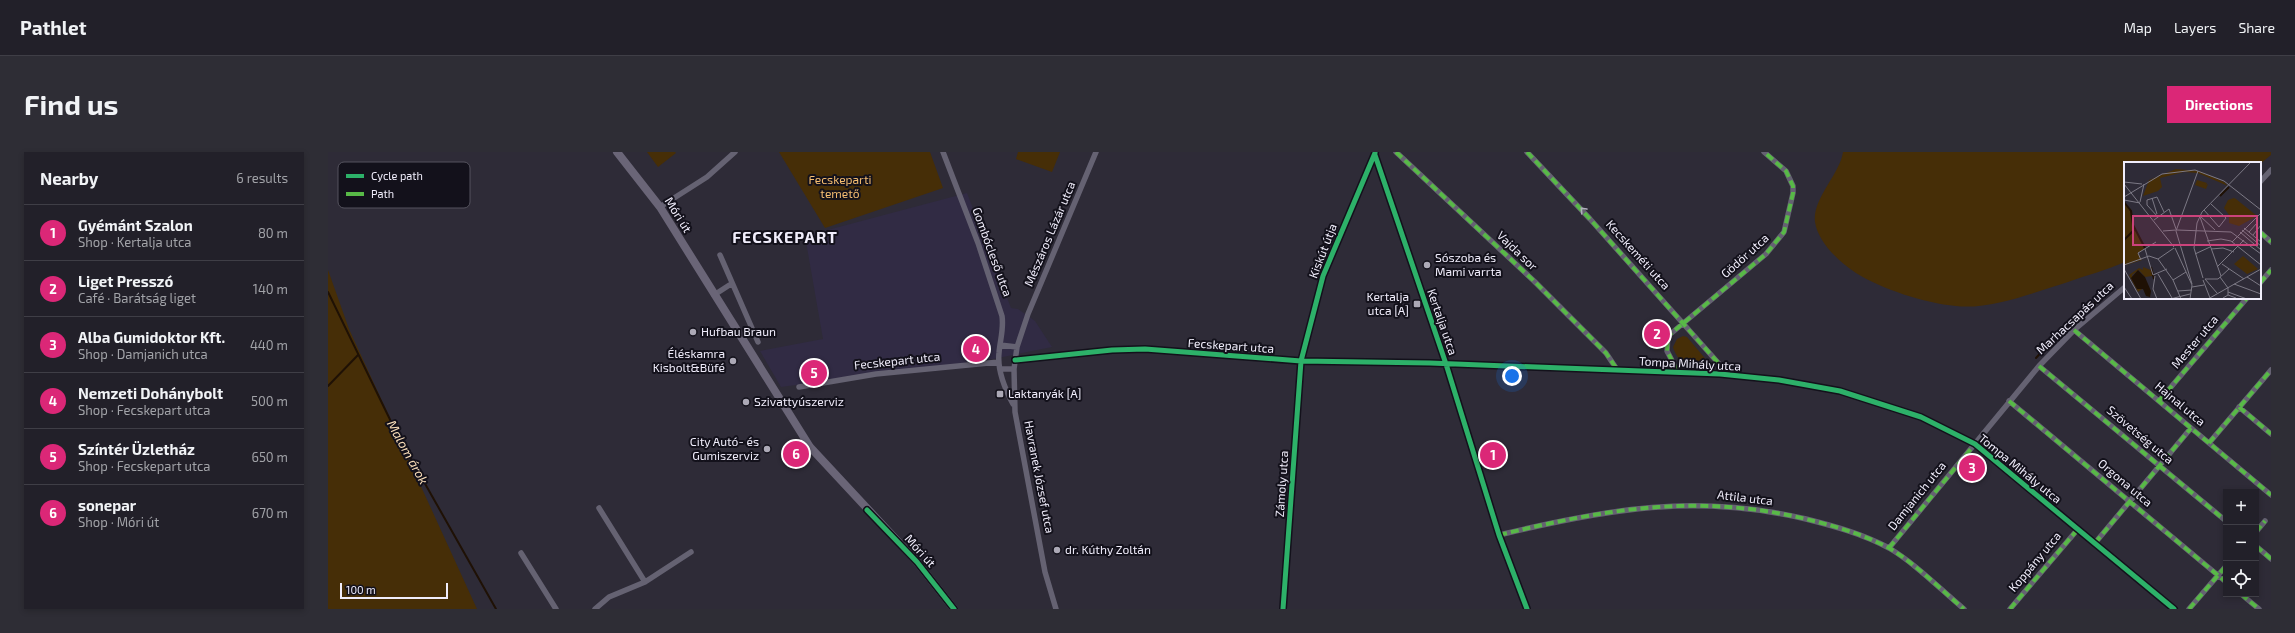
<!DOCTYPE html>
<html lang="en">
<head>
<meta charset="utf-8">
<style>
  body { margin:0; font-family:"Exo 2",sans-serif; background:#2e2d35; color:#f1f3f6 }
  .controls { position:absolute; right:12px; bottom:12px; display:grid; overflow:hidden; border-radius:0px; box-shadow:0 2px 6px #0003 }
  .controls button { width:36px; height:36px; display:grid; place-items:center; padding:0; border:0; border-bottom:1px solid #3f3e46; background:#222029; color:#f1f3f6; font:20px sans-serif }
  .scale { position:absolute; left:12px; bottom:10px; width:108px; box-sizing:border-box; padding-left:4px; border:2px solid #f0edfb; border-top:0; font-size:11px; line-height:14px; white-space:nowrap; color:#f0edfb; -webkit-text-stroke:3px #13111b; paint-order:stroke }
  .you { position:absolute; left:1184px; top:224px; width:14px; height:14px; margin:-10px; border:3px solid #fff; border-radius:50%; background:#1a73e8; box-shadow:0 0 0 6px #1a73e833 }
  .badge { display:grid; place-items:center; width:26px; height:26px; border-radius:50%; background:#db2777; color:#fff; font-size:13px; font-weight:700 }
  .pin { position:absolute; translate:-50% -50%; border:2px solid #fff; box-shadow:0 1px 4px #0006 }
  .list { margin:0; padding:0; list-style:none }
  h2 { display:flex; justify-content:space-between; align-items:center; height:52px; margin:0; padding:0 16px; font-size:17px }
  h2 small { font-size:13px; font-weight:400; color:#a2a3a8 }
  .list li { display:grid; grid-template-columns:26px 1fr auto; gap:12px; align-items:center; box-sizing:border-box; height:56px; padding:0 16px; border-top:1px solid #3f3e46 }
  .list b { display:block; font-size:15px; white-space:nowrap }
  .list p { margin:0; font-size:13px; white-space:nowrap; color:#a2a3a8 }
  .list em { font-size:13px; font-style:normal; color:#a2a3a8 }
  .icon { flex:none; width:22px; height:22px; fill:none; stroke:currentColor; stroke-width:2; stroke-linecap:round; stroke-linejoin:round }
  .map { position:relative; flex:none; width:1943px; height:457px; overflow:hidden; border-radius:0px }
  header { display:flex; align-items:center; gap:24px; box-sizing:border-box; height:56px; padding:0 20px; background:#222029; border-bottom:1px solid #3f3e46 }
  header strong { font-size:19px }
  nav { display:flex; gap:22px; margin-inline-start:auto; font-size:14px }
  .intro { display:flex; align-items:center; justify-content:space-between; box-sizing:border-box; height:96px; padding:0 24px }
  h1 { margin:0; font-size:28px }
  .button { padding:10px 18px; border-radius:0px; background:#db2777; color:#fff; font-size:14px; font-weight:700 }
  main { display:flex; gap:24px; padding:0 24px }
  aside { flex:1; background:#222029; border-radius:0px; box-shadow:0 2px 6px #0003 }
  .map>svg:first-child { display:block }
  .built { fill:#312b44 }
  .green { fill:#462e07 }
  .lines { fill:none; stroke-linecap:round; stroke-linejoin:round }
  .stream { stroke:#1f1105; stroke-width:2 }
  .minor { stroke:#656272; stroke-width:5.5 }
  .secondary { stroke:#6a6577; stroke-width:8 }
  .quiet { stroke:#58b947; stroke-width:4; stroke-dasharray:8 4; stroke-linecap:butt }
  .cycleway-casing { stroke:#13111b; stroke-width:8 }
  .cycleway { stroke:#2db169; stroke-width:5 }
  .oneway { stroke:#b1aebd }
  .poi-dot { fill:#aca9b6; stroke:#13111b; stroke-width:1.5 }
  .labels { text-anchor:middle; stroke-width:4; stroke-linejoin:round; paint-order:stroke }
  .park-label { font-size:12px; fill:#f5bd70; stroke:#13111b }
  .street-label { font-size:12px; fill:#f0edfb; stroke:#13111b }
  .poi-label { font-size:12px; fill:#f0edfb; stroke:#13111b; text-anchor:start }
  .water-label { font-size:13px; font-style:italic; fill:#f9ddb8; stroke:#13111b }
  .district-label { font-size:16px; font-weight:bold; letter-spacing:1px; fill:#f0edfb; stroke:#13111b }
  .inset-river { fill:none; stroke:#1f1105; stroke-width:2 }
  .inset-road { fill:none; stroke:#7c7985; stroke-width:1 }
  .view { fill:#cb437b; fill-opacity:0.15; stroke:#cb437b; stroke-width:2 }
  .inset-edge { fill:none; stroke:#f0edfb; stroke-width:2 }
  .key { fill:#13111b; stroke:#55535e; stroke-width:1 }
  .key-label { font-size:11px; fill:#f0edfb }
</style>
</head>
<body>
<header>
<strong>Pathlet</strong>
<nav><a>Map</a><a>Layers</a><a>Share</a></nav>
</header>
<div class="intro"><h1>Find us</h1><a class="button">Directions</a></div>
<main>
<aside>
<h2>Nearby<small>6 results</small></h2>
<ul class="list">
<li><span class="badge">1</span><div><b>Gyémánt Szalon</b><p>Shop · Kertalja utca</p></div><em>80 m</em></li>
<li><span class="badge">2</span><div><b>Liget Presszó</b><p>Café · Barátság liget</p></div><em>140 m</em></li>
<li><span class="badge">3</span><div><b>Alba Gumidoktor Kft.</b><p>Shop · Damjanich utca</p></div><em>440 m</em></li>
<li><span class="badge">4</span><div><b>Nemzeti Dohánybolt</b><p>Shop · Fecskepart utca</p></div><em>500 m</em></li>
<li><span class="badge">5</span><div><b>Színtér Üzletház</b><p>Shop · Fecskepart utca</p></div><em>650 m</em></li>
<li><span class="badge">6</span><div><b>sonepar</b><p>Shop · Móri út</p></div><em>670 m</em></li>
</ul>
</aside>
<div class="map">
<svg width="1943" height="457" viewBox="0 0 1943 457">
  <rect width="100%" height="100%" fill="#2e2b37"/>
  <path class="built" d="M639,41L683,156L690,157L707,169L724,195L665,207L453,235L432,199L495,187L477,84Z"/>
  <path class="green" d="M319,0H347L348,1L330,15Z
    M451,0H602L615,36L497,76Z
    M690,0H732L724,20L688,7Z
    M1515,0H1943V3L1932,12L1797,11V110C1779,118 1759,123 1740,130C1707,140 1662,158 1628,154C1596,151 1554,137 1528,121C1511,110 1490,90 1487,70C1484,47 1512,22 1515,0Z
    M0,118L21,177L149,457H0Z
    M1355,184L1359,185L1381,211V214C1365,222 1349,210 1345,195L1349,187Z"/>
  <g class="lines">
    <path class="stream" d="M0,140L70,284L168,457
      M1708,206L1727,185L1777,142
      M0,234L30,203"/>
    <path class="minor" d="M615,0L650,91L674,164C676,177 672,188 671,201C669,219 677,237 685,252
      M1068,0L1206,129L1278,201L1290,219
      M1199,0L1262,67L1401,223
      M1047,3L1118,212L1171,383L1199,457
      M1932,30L1943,18
      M332,55L379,25L407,0
      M1932,80L1943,90
      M392,103L430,190
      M1932,131L1943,118
      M386,143L403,132
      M1746,178L1943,343
      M672,193L689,195
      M687,208L784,198L817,197L973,209L1102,211L1392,222L1451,228L1512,239L1593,265L1647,292L1846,457
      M1711,214L1898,369
      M672,217H686
      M1350,220L1339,199L1340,184L1438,102L1456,80L1465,41V34L1458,19L1436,0
      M471,235L548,222L671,210
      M1681,249L1898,430
      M1831,249L1919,146
      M1911,255L1943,282
      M1881,291L1943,218
      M271,356L317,430
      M1928,380L1937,369
      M1171,383C1279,357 1368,341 1478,367C1506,374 1535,382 1561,396C1588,412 1612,437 1636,457
      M1767,391L1863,276
      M1928,394L1943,407
      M1561,396L1711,214L1746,178L1797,135
      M193,401L228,457
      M1913,442L1931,457
      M267,457L281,445L317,430L363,400
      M728,457L717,420L687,260L686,217L689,195L700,162L768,0
      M955,457L973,209L995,124L1047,2
      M1682,457L1750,377
      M1861,457L1898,414"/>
    <path class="secondary" d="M289,0L332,55L482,295L589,410L626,457"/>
    <path class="quiet" d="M1068,0L1206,129L1278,201L1290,219
      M1199,0L1262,67L1401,223
      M1932,80L1943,90
      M1932,131L1943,118
      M1746,178L1943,343
      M1711,214L1898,369
      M1350,220L1339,199L1340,184L1438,102L1456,80L1465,41V34L1458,19L1436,0
      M1681,249L1898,430
      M1831,249L1919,146
      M1911,255L1943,282
      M1881,291L1943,218
      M1928,380L1937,369
      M1171,383C1279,357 1368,341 1478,367C1506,374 1535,382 1561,396C1588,412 1612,437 1636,457
      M1767,391L1863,276
      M1928,394L1943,407
      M1561,396L1647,292
      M1913,442L1931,457
      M1682,457L1750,377
      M1861,457L1898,414"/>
    <g class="cycleway-casing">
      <path id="cycleway" d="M1047,3L1118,212L1171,383L1199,457
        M687,208L784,198L817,197L973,209L1102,211L1392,222L1451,228L1512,239L1593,265L1647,292L1846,457
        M539,358L589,410L626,457
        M955,457L973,209L995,124L1047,1"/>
    </g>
    <use href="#cycleway" class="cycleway"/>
  </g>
  <defs><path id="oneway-chevron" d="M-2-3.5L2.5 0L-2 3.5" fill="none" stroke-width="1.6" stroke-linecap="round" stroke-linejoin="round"/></defs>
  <use class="oneway" href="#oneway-chevron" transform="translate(1255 58) rotate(-133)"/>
  <g class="poi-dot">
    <circle cx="1099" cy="113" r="4"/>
    <rect x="1085" y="148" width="8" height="8" rx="2"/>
    <circle cx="365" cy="180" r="4"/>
    <circle cx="405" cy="209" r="4"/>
    <rect x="668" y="238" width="8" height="8" rx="2"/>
    <circle cx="418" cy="250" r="4"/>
    <circle cx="439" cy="297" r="4"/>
    <circle cx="729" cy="398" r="4"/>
  </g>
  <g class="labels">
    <g class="park-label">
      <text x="512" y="32">Fecskeparti<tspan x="512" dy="14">temető</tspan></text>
    </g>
    <g class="street-label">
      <text transform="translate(350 63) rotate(58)" y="4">Móri út</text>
      <text transform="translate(722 82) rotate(-67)" y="4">Mészáros Lázár utca</text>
      <text transform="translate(995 99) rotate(-69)" y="4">Kiskút útja</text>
      <text transform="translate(1189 99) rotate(44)" y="4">Vajda sor</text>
      <text transform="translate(664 100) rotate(70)" y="4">Gombócleső utca</text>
      <text transform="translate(1310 103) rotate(48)" y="4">Kecskeméti utca</text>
      <text transform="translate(1417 104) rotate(-42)" y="4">Gödör utca</text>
      <text transform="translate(1747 166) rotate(-43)" y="4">Marhacsapás utca</text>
      <text transform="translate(1114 170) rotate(71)" y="4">Kertalja utca</text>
      <text transform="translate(1867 190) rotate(-50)" y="4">Mester utca</text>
      <text transform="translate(903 194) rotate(4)" y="4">Fecskepart utca</text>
      <text transform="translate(569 209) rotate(-6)" y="4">Fecskepart utca</text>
      <text transform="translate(1362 212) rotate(3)" y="4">Tompa Mihály utca</text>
      <text transform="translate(1852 252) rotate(40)" y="4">Hajnal utca</text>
      <text transform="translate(1812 283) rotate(40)" y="4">Szövetség utca</text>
      <text transform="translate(1692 317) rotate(39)" y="4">Tompa Mihály utca</text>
      <text transform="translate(711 325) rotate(79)" y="4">Havranek József utca</text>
      <text transform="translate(1797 331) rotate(40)" y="4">Orgona utca</text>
      <text transform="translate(954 332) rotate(-86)" y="4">Zámoly utca</text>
      <text transform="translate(1589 344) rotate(-51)" y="4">Damjanich utca</text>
      <text transform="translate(1417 346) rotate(7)" y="4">Attila utca</text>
      <text transform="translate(592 399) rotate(48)" y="4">Móri út</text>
      <text transform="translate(1707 410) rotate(-50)" y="4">Koppány utca</text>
    </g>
    <g class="poi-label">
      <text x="1107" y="110">Sószoba és<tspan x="1107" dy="14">Mami varrta</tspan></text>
      <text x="1081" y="149" text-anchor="end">Kertalja<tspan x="1081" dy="14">utca [A]</tspan></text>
      <text x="373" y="184">Hufbau Braun</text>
      <text x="397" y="206" text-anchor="end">Éléskamra<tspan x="397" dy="14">Kisbolt&amp;Büfé</tspan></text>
      <text x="680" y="246">Laktanyák [A]</text>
      <text x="426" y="254">Szivattyúszerviz</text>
      <text x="431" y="294" text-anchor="end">City Autó- és<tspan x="431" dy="14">Gumiszerviz</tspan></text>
      <text x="737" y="402">dr. Kúthy Zoltán</text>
    </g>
    <g class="water-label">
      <text transform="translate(80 300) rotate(61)" y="5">Malom árok</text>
    </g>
    <g class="district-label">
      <text x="457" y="91">FECSKEPART</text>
    </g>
  </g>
  <g transform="translate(1796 10)">
    <rect width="137" height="137" fill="#2e2b37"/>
    <path d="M52,7L75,9L100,20L104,24L74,11L60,10L36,16L38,25L34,29L19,34L25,18ZM73,18L83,21L82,23L84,22L82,27L71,23ZM110,36L112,37L133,54L115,64L105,61V53L100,46L104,38ZM0,40L8,51V60L20,87L14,91L18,98L2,103L0,102ZM119,94L134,107L123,112L110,102ZM19,105L29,109L28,114L21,115L15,108L8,113L13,127H18L14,130L5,113L15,106L19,108Z" fill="#462e07"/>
    <path d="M14,108L21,115L27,129L26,135L22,134L19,127H13L7,116Z" fill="#1f1105"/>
    <path class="inset-river" d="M96,34L105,25M0,40L7,49L9,63L21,86M0,78L10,68M27,105L30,117"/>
    <path class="inset-road" d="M0,20L18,22M0,22L50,85M0,35L38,12L71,8L100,19L137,48M28,36L33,52M0,38L16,41M16,40L20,22M87,42L102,56L95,65M80,48L95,65M76,54L91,68M34,55L23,43V38L33,35L40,50M76,55L97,114M30,58L45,47L52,67M120,66L137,80M53,68L107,70L137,92M118,68L137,84M39,69L52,68M116,70L137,88M125,70L133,61M129,73L137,63M83,79L97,77L107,79L137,103M108,80L137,51M51,86L68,123L66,137M21,87L29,113L43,107M87,87L99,86L110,90M71,92L86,85M34,97L49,118L57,137M34,97L50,86M17,98L14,91L32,80M98,102L120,117M0,103L25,94L34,97M93,105L120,78M0,107L17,137M34,112L48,136M31,114L29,127L33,137M96,115L104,126V133M123,115L137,124M79,116L70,86L73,61L78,50L127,0M81,117H94L105,107M81,117L93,131M49,118L62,110M79,118L86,136M68,122L52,69L74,9M110,122L137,132M0,125L8,137M68,125L80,123M54,129L68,128M104,130L123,137M99,136L104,133L112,136M46,137L66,132M84,137L137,107"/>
    <path class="view" d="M9,54H133V83H9Z"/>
    <rect width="137" height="137" class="inset-edge"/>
  </g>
  <rect x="10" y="10" width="132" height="46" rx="6" class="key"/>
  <rect x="18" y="22" width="18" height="4" fill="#2db169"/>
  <rect x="18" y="40" width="18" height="4" fill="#58b947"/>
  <g class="key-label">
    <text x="43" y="28">Cycle path</text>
    <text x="43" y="46">Path</text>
  </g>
</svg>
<div class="controls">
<button>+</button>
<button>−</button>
<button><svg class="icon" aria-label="locate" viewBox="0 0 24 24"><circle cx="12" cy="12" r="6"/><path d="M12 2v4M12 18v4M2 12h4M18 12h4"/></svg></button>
</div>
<div class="scale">100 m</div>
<div class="you"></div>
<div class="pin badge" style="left:1165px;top:303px">1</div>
<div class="pin badge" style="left:1329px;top:182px">2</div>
<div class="pin badge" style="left:1644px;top:316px">3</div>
<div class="pin badge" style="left:648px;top:197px">4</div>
<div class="pin badge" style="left:486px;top:221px">5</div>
<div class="pin badge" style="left:468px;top:302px">6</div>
</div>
</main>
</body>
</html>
